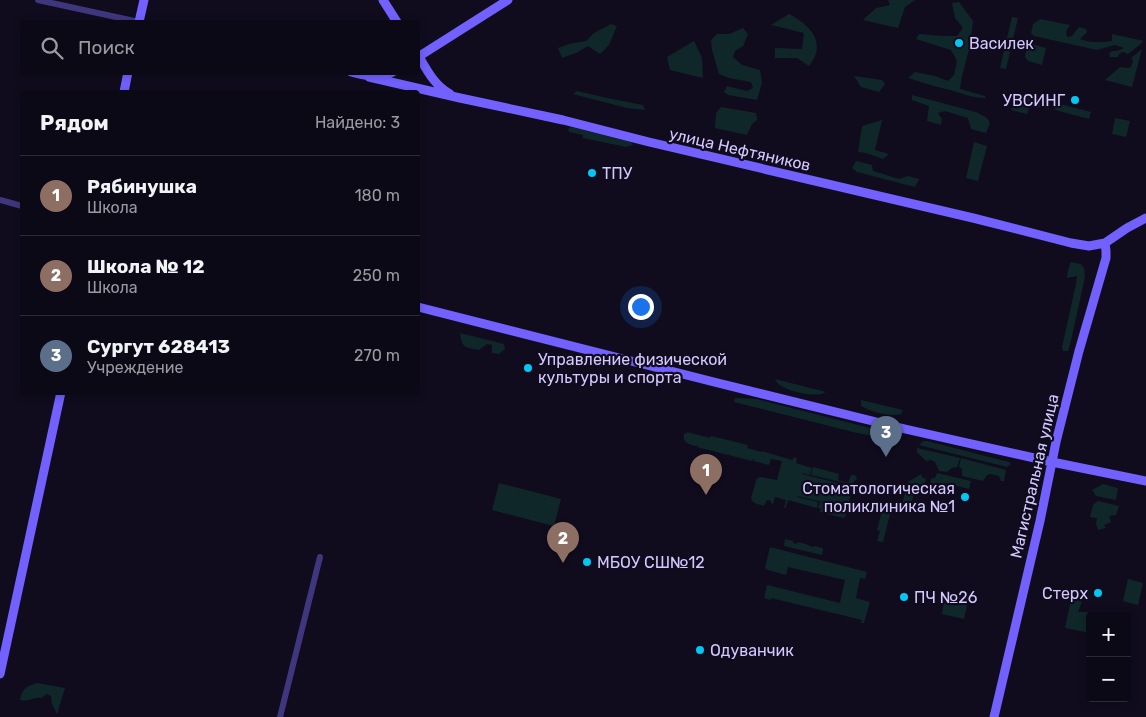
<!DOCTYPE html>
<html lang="ru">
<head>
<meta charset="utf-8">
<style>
  body { margin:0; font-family:Rubik,sans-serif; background:#15121f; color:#f1f3f6 }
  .controls { position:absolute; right:15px; bottom:15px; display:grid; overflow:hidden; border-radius:5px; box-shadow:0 2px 8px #0003 }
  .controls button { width:45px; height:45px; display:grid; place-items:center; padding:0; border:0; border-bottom:1px solid #2c2a35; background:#0c0916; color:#f1f3f6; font:25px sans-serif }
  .you { position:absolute; left:640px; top:306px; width:18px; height:18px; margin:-12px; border:4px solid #fff; border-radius:50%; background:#1a73e8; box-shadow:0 0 0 8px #1a73e833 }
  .badge { display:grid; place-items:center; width:32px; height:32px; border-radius:50%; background:#ea580c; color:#fff; font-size:16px; font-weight:700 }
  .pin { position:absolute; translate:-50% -41px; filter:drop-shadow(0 1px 2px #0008) }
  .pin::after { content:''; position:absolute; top:26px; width:18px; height:15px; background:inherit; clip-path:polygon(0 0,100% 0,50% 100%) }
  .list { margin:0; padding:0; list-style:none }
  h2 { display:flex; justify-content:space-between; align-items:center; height:65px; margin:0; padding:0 20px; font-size:21px }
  h2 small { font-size:16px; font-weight:400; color:#9a9aa1 }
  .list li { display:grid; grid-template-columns:32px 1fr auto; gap:15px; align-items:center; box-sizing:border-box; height:80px; padding:0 20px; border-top:1px solid #2c2a35 }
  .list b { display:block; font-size:19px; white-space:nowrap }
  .list p { margin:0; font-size:16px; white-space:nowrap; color:#9a9aa1 }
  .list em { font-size:16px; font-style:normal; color:#9a9aa1 }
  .icon { flex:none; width:28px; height:28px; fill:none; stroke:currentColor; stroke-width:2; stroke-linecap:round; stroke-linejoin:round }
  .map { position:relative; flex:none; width:1146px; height:717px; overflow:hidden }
  .search { position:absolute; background:#0c0916; box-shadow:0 2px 8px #0003; left:20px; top:20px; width:400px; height:55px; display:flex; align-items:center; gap:12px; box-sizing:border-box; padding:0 18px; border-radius:5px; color:#9a9aa1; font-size:19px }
  .panel { position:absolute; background:#0c0916; box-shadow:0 2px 8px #0003; left:20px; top:90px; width:400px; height:305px; border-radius:5px }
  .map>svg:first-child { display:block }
  .green { fill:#0f2728 }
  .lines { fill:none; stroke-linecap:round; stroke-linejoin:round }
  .street { stroke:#3f377d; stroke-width:6 }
  .secondary { stroke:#7261fe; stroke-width:9 }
  .poi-dot { fill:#02c7f2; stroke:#100c1e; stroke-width:2 }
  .labels { text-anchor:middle; stroke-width:4.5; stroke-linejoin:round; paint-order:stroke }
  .poi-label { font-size:16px; fill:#d4c9ff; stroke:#100c1e; text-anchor:start }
  .street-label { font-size:16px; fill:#d4c9ff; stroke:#100c1e }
</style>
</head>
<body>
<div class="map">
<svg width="1146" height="717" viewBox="0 0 1146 717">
  <rect width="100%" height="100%" fill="#100c1e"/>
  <path class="green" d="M888,0H915L905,7L898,28L863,20L876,8L890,5Z
    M959,2L973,21L970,46L962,76L960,89L985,96V98C972,98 962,93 950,90C936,87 922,82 908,78L915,72L935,76L948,81L954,75L957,61L951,50L916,39L919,34L943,36H957L963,28L955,18L952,3Z
    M789,14C804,22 823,36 815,56C814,59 811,63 809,66L797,58H775V48L802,49L804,33L771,25Z
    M1012,17L1018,18L1006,69L1000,68Z
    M1040,19L1070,25L1066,32L1067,37L1072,36L1079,27L1086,29L1087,32L1080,39C1091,43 1101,43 1112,41V34L1144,41L1141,42H1143L1128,54L1123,52L1119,54L1118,57H1110L1109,54L1112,51H1117L1124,48L1115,45L1097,50L1034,36L1031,33L1033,24Z
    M611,24L617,26L609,45L600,54L588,46L576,53L562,58L558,48L569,44L586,41L594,33Z
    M743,28L748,34L743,46L735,51L733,57L742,65L760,70L762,83L757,100L728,95L724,92L727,86L747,91L753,88L751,82L729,78L719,74L712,50L711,40L717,34H729Z
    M694,41L702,58L703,78L670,70L667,57Z
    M1032,44L1046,48L1042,65L1028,61L1025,57L1027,46Z
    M1142,49L1132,87L1105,80L1120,67L1127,68L1131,67L1133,61L1131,58Z
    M854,76L882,80L885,84L879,92L861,87Z
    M577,91L607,98L643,105L645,110L627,108L573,94Z
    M1018,94L1050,102L1049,109L1030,105L1027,114L1011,110L1014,96Z
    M912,95L976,112L987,118L990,123L986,133L971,129L968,118L945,111L938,113L942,119L941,125L927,121L929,106L912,100Z
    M1056,103L1091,112L1089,119L1055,110Z
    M721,107L756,113L757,120L752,124L747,135L715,128L716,113Z
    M1115,118L1130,121L1126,137L1112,134Z
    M882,120L875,150L889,154L883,159L866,153L858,152L862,126Z
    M571,127L631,142L633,145L626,147L583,138V135L569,132L568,129Z
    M974,142L987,146L978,181L966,178Z
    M856,161L872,165L873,171L899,179L908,176L919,179L915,187L857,172L852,168Z
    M1071,262L1081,264L1084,268L1085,277L1070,345L1068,351H1063L1062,347L1076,284L1077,276L1067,278L1068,270Z
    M460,333L504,344L505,349L499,354L492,353V345L487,344L479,350C464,347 462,348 460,333Z
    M775,379L826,392C817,398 789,392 780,385C778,384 776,381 775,379Z
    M735,398L756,399L862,426L873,429L875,436L857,433L734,402Z
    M861,400L903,410L901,414C888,417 872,412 861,406Z
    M687,432L710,438L711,436L748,445L747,448L761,452L762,451L792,460L795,457L797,459L796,463L812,468L810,475L802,473V474L845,485V483L811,475L813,467L839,474L838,480L848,483L851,475H855L857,479L856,480L854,481L845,517L844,518L820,512L821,509L818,508L820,502L839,507L840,506L797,496V497L818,502L817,508L788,500L786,507L784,508L786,500L775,497L773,504L771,503V501L767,500L764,506C759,504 752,504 751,498L757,478L761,477L777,480L782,461L771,459L769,465L754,461V458L752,461L729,455V453L728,455L697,447L698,444L696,446C689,444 682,443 684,433L686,434Z
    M923,441H927L1009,462L1011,464L1007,467L919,445Z
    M917,448L960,458L957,467L952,468L947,472L939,471L935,462L931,460L926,461L917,452Z
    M961,458L1006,470L1004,481H1001L999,476L991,474L987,475L983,481L962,476V469L959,467Z
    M937,473L971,481L969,489L945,483L941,496L928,492L931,479L935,478Z
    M921,474L922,477L926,479L923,491L915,489L910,509L905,508L902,504L908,482Z
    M499,483L561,499L554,526L492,510Z
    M1103,484L1118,488L1116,500L1096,496L1092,490Z
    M1098,501L1119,506L1116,515L1109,516L1111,522L1104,525L1106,528L1098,530L1096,524L1097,518L1090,517L1093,505Z
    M884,504L892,506L883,542L877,541L880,531L877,530Z
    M785,539L793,541V543L797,544L798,542L809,545V546L813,547L814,546L823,548L822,555L784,546Z
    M770,547L867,572L865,579L860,578L856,598L870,602L864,623H861L862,620L771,598V600L764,598L767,585L840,603L845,580L788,567L786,575L768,570L765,568Z
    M1128,579L1143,583L1138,605L1123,601Z
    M1073,590L1080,591C1084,598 1081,605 1078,612H1086L1097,615V616H1090V633L1065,628Z
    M945,596L968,601L964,619L942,614Z
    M37,683L65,688L57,714L52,704L51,696L46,694L42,698C32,697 31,702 20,700C23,687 26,687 37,683Z"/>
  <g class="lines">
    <path class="street" d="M38,0L139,22
      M0,200L22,206
      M280,717L320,557"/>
    <path class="secondary" d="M383,0L397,22
      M139,22L144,0
      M418,55C427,70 434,85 450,94
      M418,57L508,0
      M351,72C366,76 378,79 393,72
      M369,77L460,98L563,120L649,142L973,218L1071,243L1089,246L1105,243L1127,228L1146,218
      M124,92L128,72
      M418,307L718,383L905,429L1052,462L1146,481
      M0,674L61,392
      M994,717L1040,521L1056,442L1079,351L1106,258V251L1105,243"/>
  </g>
  <g class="poi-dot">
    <circle cx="959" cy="43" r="5"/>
    <circle cx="1075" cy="100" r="5"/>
    <circle cx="592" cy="173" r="5"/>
    <circle cx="528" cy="368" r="5"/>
    <circle cx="965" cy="497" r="5"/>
    <circle cx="587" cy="562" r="5"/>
    <circle cx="1098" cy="593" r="5"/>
    <circle cx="904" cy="597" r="5"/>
    <circle cx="700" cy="650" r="5"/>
  </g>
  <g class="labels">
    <g class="poi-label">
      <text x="969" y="49">Василек</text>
      <text x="1065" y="106" text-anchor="end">УВСИНГ</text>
      <text x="602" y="179">ТПУ</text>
      <text x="538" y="365">Управление физической<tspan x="538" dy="18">культуры и спорта</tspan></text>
      <text x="955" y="494" text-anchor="end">Стоматологическая<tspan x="955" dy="18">поликлиника №1</tspan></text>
      <text x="597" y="568">МБОУ СШ№12</text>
      <text x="1088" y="599" text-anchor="end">Стерх</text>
      <text x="914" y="603">ПЧ №26</text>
      <text x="710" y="656">Одуванчик</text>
    </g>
    <g class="street-label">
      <text transform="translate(740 149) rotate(13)" y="6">улица Нефтяников</text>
      <text transform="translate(1034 476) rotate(-77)" y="6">Магистральная улица</text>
    </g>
  </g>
</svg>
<div class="controls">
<button>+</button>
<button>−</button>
</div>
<div class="you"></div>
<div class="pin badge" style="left:706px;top:495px;background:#8d6e63">1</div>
<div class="pin badge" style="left:563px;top:563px;background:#8d6e63">2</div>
<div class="pin badge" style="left:886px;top:457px;background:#5c6f8a">3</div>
<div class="search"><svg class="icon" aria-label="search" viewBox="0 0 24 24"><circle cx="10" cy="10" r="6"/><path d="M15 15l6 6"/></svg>Поиск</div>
<section class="panel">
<h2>Рядом<small>Найдено: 3</small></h2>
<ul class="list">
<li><span class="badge" style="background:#8d6e63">1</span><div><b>Рябинушка</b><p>Школа</p></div><em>180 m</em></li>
<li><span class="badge" style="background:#8d6e63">2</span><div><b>Школа № 12</b><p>Школа</p></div><em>250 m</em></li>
<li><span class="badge" style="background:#5c6f8a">3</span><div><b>Сургут 628413</b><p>Учреждение</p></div><em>270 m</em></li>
</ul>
</section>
</div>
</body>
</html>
